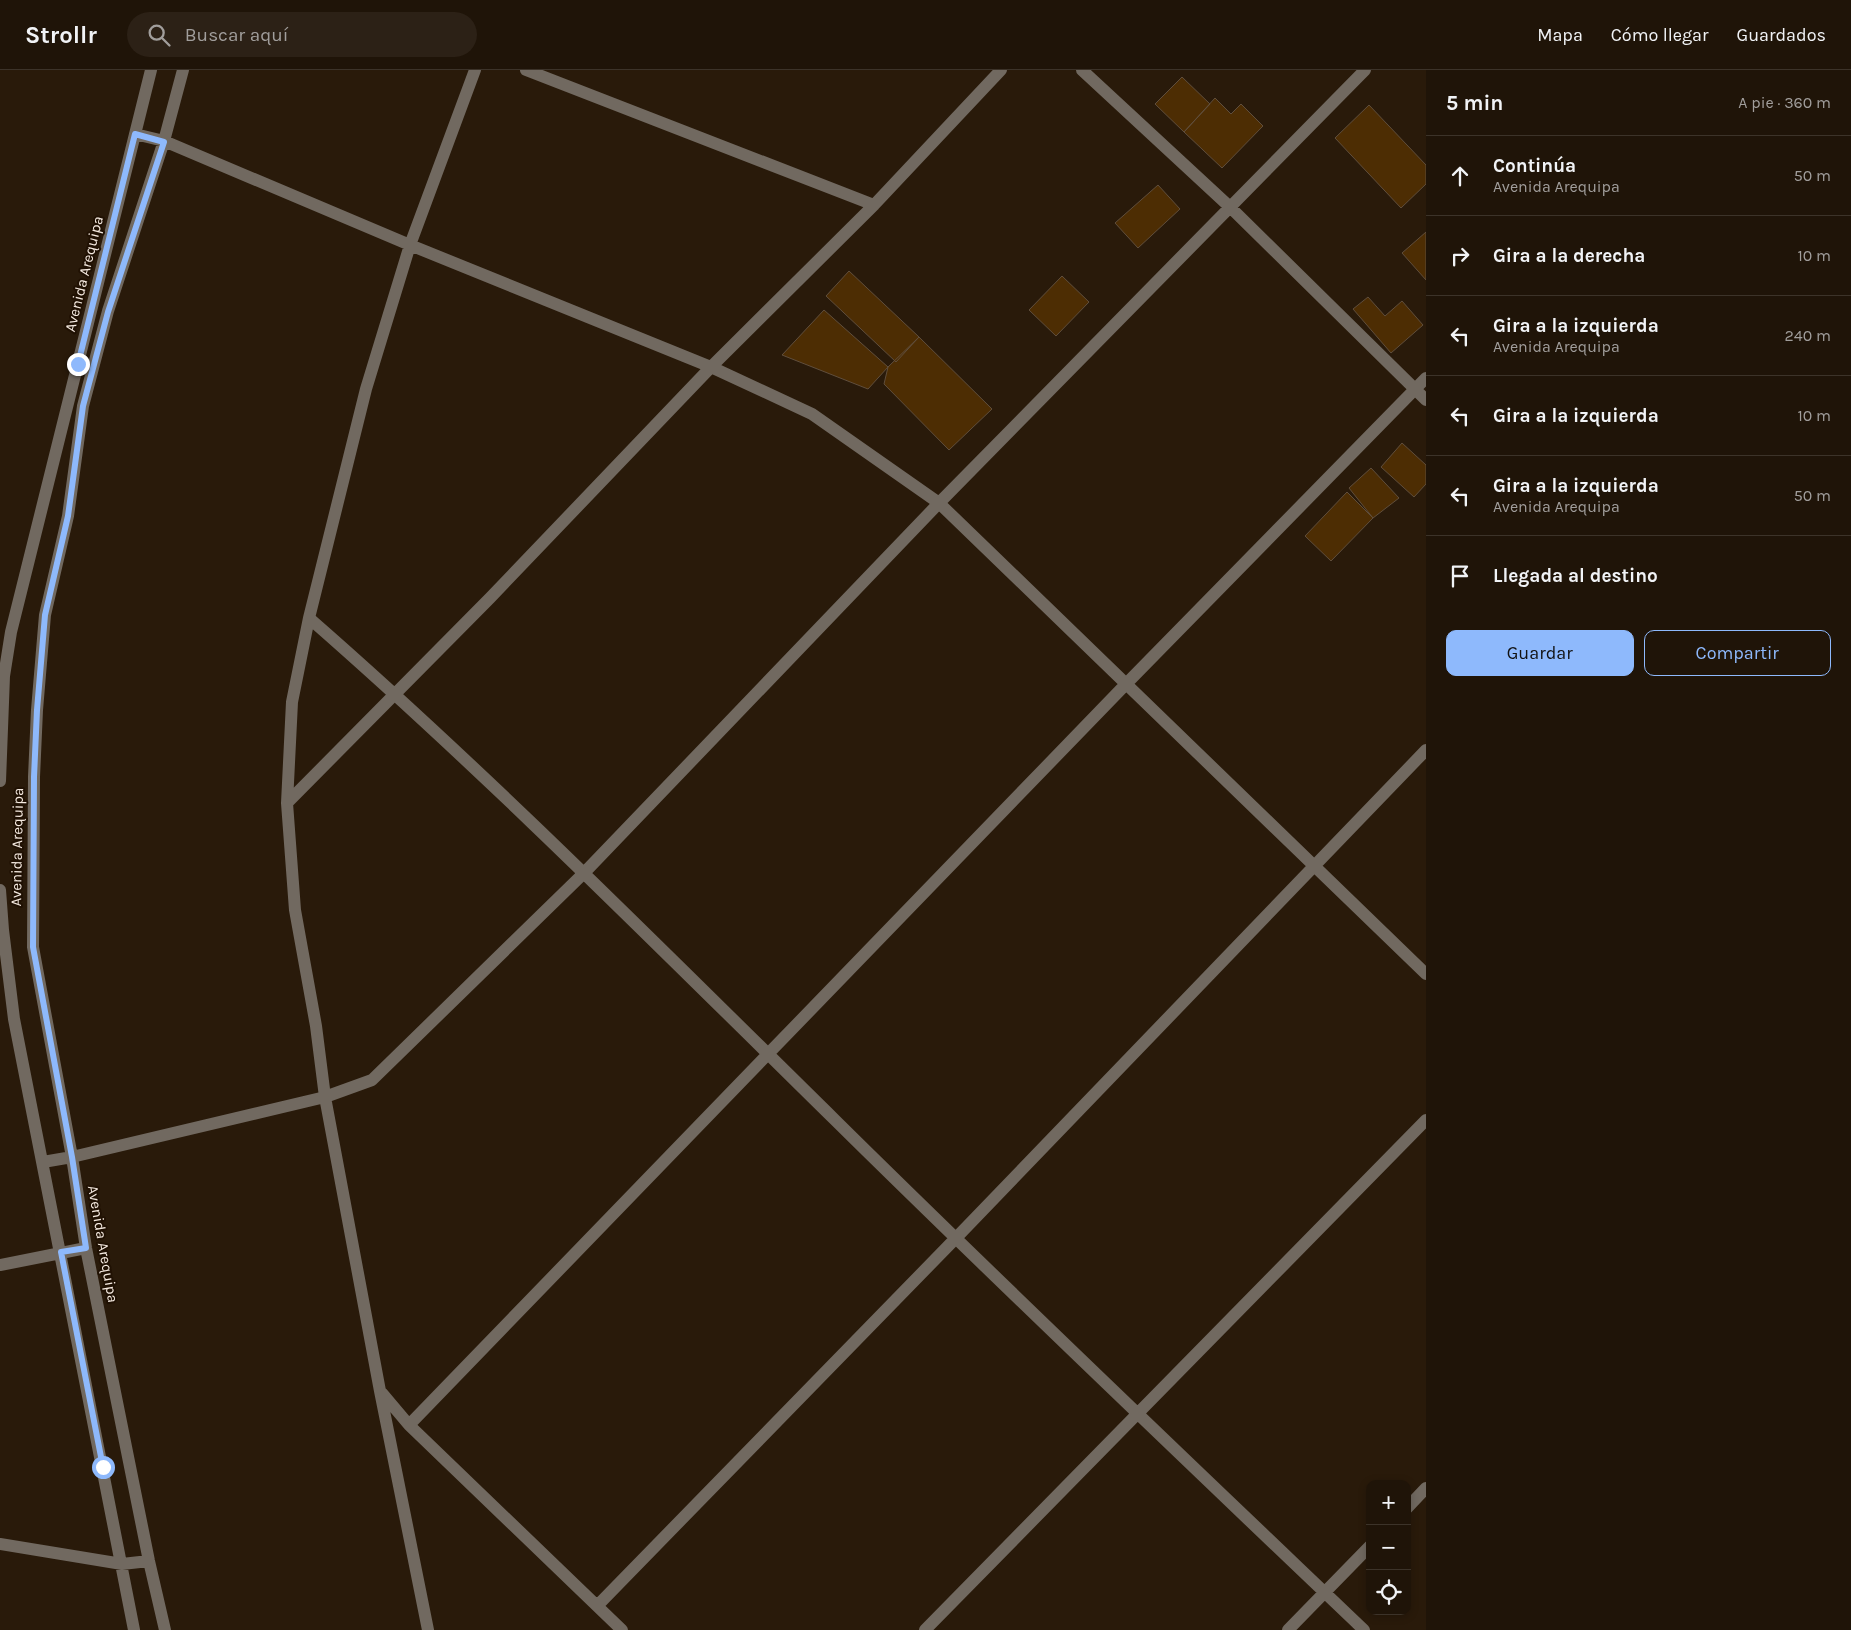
<!DOCTYPE html>
<html lang="es">
<head>
<meta charset="utf-8">
<style>
  body { margin:0; font-family:Karla,sans-serif; background:#2c2116; color:#f1f3f6 }
  .controls { position:absolute; right:15px; bottom:15px; display:grid; overflow:hidden; border-radius:10px; box-shadow:0 2px 8px #0003 }
  .controls button { width:45px; height:45px; display:grid; place-items:center; padding:0; border:0; border-bottom:1px solid #3c3329; background:#1f1408; color:#f1f3f6; font:25px sans-serif }
  .stop { position:absolute; width:15px; height:15px; margin:-11px; border:4px solid #8eb9fc; border-radius:50%; background:#fff }
  .stop.end { background:#8eb9fc; border-color:#fff; box-shadow:0 1px 5px #0008 }
  .list { margin:0; padding:0; list-style:none }
  h2 { display:flex; justify-content:space-between; align-items:center; height:65px; margin:0; padding:0 20px; font-size:21px }
  h2 small { font-size:16px; font-weight:400; color:#a19e9c }
  .list li { display:grid; grid-template-columns:32px 1fr auto; gap:15px; align-items:center; box-sizing:border-box; height:80px; padding:0 20px; border-top:1px solid #3c3329 }
  .list b { display:block; font-size:19px; white-space:nowrap }
  .list p { margin:0; font-size:16px; white-space:nowrap; color:#a19e9c }
  .list em { font-size:16px; font-style:normal; color:#a19e9c }
  .actions { display:flex; gap:10px; padding:15px 20px }
  .actions a { flex:1; padding:11px 0; border:1px solid #8eb9fc; border-radius:10px; text-align:center; font-size:18px; color:#8eb9fc }
  .actions .main { background:#8eb9fc; color:#111 }
  .icon { flex:none; width:28px; height:28px; fill:none; stroke:currentColor; stroke-width:2; stroke-linecap:round; stroke-linejoin:round }
  .map { position:relative; flex:none; width:1426px; height:1560px; overflow:hidden }
  header { display:flex; align-items:center; gap:30px; box-sizing:border-box; height:70px; padding:0 25px; background:#1f1408; border-bottom:1px solid #3c3329 }
  header strong { font-size:24px }
  nav { display:flex; gap:28px; margin-inline-start:auto; font-size:18px }
  .search { width:350px; height:45px; background:#2c2116; display:flex; align-items:center; gap:12px; box-sizing:border-box; padding:0 18px; border-radius:28px; color:#a19e9c; font-size:19px }
  main { display:flex }
  aside { flex:1; background:#1f1408 }
  .map>svg:first-child { display:block }
  .building { fill:#4d2d03; stroke:#604e3c }
  .lines { fill:none; stroke-linecap:round; stroke-linejoin:round }
  .minor { stroke:#716960; stroke-width:12 }
  .route { stroke:#8eb9fc; stroke-width:6 }
  .labels { text-anchor:middle; stroke-width:4; stroke-linejoin:round; paint-order:stroke }
  .street-label { font-size:15px; fill:#f5eae0; stroke:#201103 }
</style>
</head>
<body>
<header>
<strong>Strollr</strong>
<div class="search"><svg class="icon" aria-label="search" viewBox="0 0 24 24"><circle cx="10" cy="10" r="6"/><path d="M15 15l6 6"/></svg>Buscar aquí</div>
<nav><a>Mapa</a><a>Cómo llegar</a><a>Guardados</a></nav>
</header>
<main>
<div class="map">
<svg width="1426" height="1560" viewBox="0 0 1426 1560">
  <rect width="100%" height="100%" fill="#291a0a"/>
  <path class="building" d="M1182,7L1210,34L1184,62L1155,34Z
    M1215,28L1231,44L1241,34L1263,56L1222,98L1184,62Z
    M1369,35L1426,95V114L1401,138L1335,68Z
    M1158,115L1180,139L1138,178L1115,153Z
    M1426,162V210L1402,183Z
    M849,201L919,267L896,292L826,226Z
    M1062,206L1089,232L1056,266L1029,240Z
    M1368,227L1385,246L1402,231L1423,255L1391,283L1353,239Z
    M824,240L888,297L868,319L782,285Z
    M919,267L992,339L949,380L884,314L888,297Z
    M1402,373L1426,395V414L1414,427L1381,397Z
    M1371,398L1399,428L1373,448L1349,418Z
    M1347,422L1373,448L1331,491L1305,466Z"/>
  <g class="lines">
    <path class="minor" d="M526,0L874,135
      M1082,0L1231,138L1426,330
      M135,64L164,71L410,175L711,297L812,344L939,433L1426,904
      M309,548C491,707 662,880 835,1050C1009,1222 1187,1391 1364,1560
      M0,711L4,606L11,562L151,0
      M287,733L490,528L711,297L874,135L1001,0
      M0,820L3,860L14,949L134,1560
      M43,1092L72,1087L325,1027L372,1010L584,803L939,433L1365,0
      M0,1195L86,1178
      M382,1323L409,1355L622,1560
      M409,1355L1127,613L1426,308
      M1407,1438L1426,1418
      M0,1474L122,1494L149,1491
      M597,1536L955,1169L1426,680
      M165,1560L149,1491L86,1178L72,1087L33,877L34,707L37,640L45,545L68,446L83,336L108,241L164,71L183,0
      M428,1560L380,1321L325,1027L316,956L295,840L287,733L292,632L309,548L366,319L410,175L475,0
      M925,1560L1426,1050
      M1288,1560L1370,1476"/>
  </g>
  <g class="lines">
    <path class="route" d="M78,294L135,64L164,72L108,242L83,336L68,446L45,545L37,640L34,707L33,877L72,1087L86,1178L61,1182L103,1397"/>
  </g>
  <g class="labels">
    <g class="street-label">
      <text transform="translate(84 204) rotate(-76)" y="5">Avenida Arequipa</text>
      <text transform="translate(17 777) rotate(-89)" y="5">Avenida Arequipa</text>
      <text transform="translate(103 1174) rotate(80)" y="5">Avenida Arequipa</text>
    </g>
  </g>
</svg>
<div class="controls">
<button>+</button>
<button>−</button>
<button><svg class="icon" aria-label="locate" viewBox="0 0 24 24"><circle cx="12" cy="12" r="6"/><path d="M12 2v4M12 18v4M2 12h4M18 12h4"/></svg></button>
</div>
<div class="stop" style="left:103px;top:1397px"></div>
<div class="stop end" style="left:78px;top:294px"></div>
</div>
<aside>
<h2>5 min<small>A pie · 360 m</small></h2>
<ul class="list">
<li><svg class="icon" aria-label="ahead" viewBox="0 0 24 24"><path d="M12 20V5M6 11l6-6 6 6"/></svg><div><b>Continúa</b><p>Avenida Arequipa</p></div><em>50 m</em></li>
<li><svg class="icon" aria-label="right" viewBox="0 0 24 24"><path d="M7 20v-9h11M14 6l5 5-5 5"/></svg><div><b>Gira a la derecha</b></div><em>10 m</em></li>
<li><svg class="icon" aria-label="left" viewBox="0 0 24 24"><path d="M17 20v-9H6M10 6l-5 5 5 5"/></svg><div><b>Gira a la izquierda</b><p>Avenida Arequipa</p></div><em>240 m</em></li>
<li><svg class="icon" aria-label="left" viewBox="0 0 24 24"><path d="M17 20v-9H6M10 6l-5 5 5 5"/></svg><div><b>Gira a la izquierda</b></div><em>10 m</em></li>
<li><svg class="icon" aria-label="left" viewBox="0 0 24 24"><path d="M17 20v-9H6M10 6l-5 5 5 5"/></svg><div><b>Gira a la izquierda</b><p>Avenida Arequipa</p></div><em>50 m</em></li>
<li><svg class="icon" aria-label="arrive" viewBox="0 0 24 24"><path d="M6 21V4h12l-3 4 3 4H6"/></svg><div><b>Llegada al destino</b></div></li>
</ul>
<div class="actions"><a class="main">Guardar</a><a>Compartir</a></div>
</aside>
</main>
</body>
</html>
